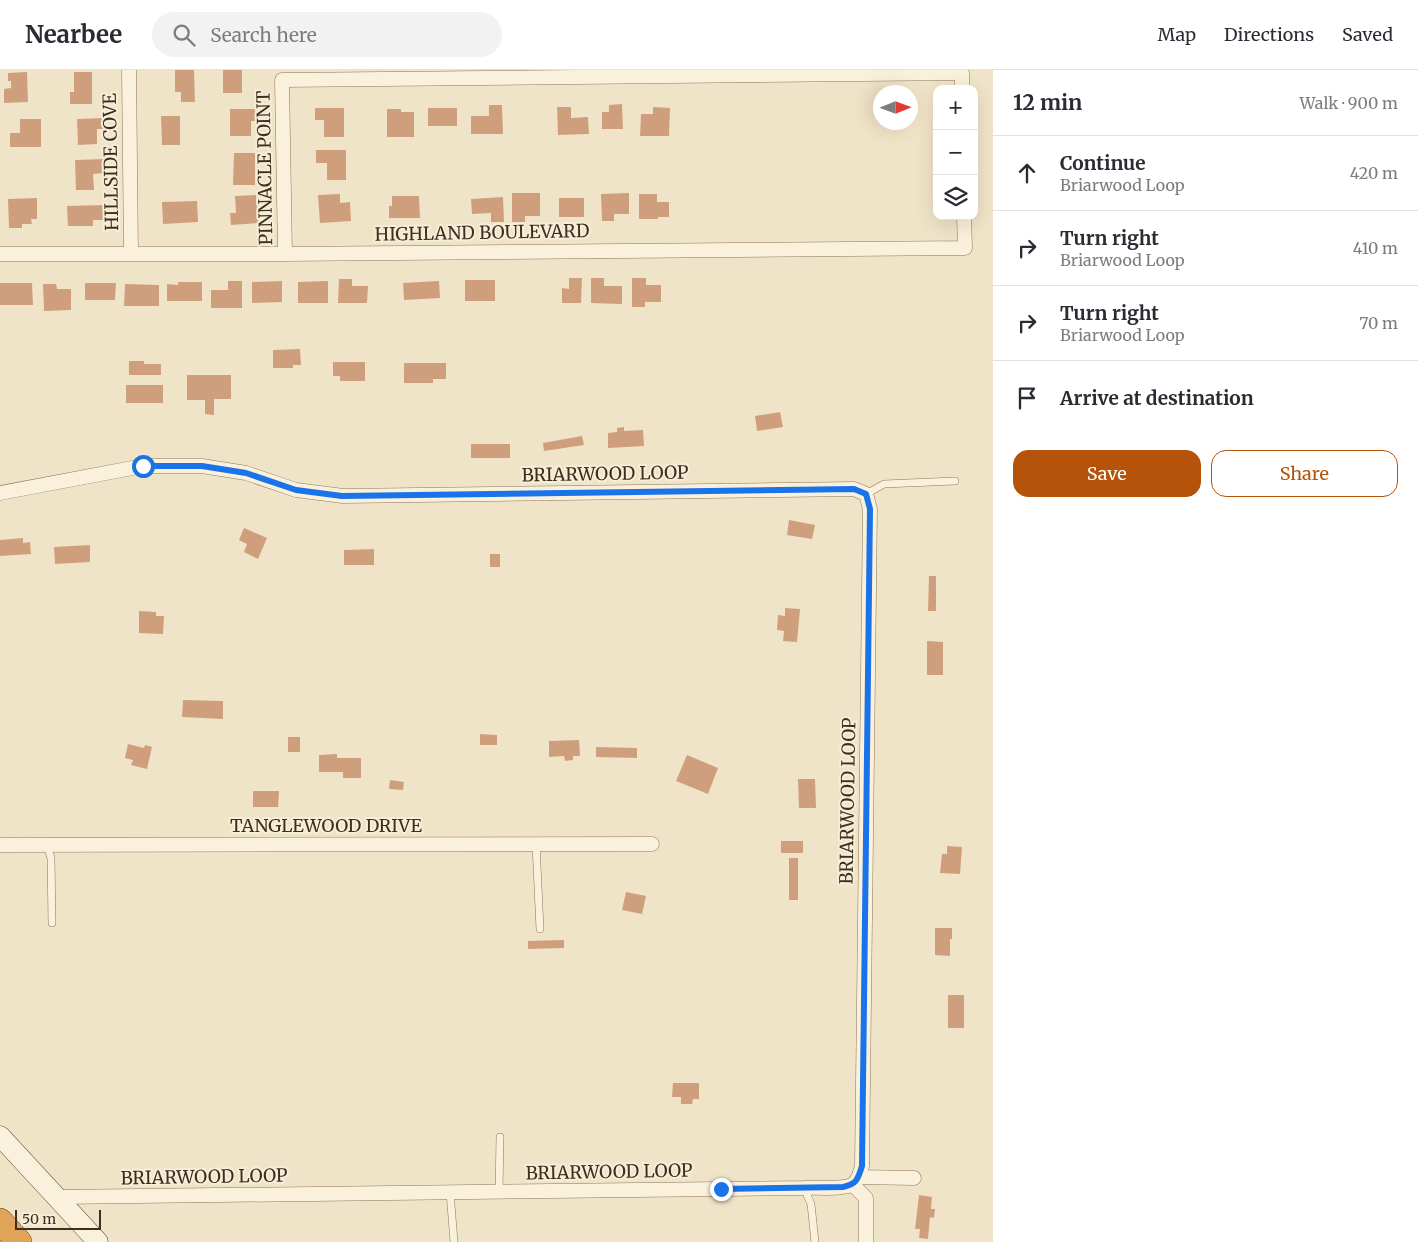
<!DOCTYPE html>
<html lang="en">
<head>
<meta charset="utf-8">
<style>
  body { margin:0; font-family:Merriweather,serif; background:#f2f2f3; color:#2b2b33 }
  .controls { position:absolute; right:15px; top:15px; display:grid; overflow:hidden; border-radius:10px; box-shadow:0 5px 20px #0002 }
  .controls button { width:45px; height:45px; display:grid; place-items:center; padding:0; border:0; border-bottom:1px solid #e1e1e2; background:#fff; color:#2b2b33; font:25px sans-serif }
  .compass { position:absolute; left:873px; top:15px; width:45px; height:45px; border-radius:50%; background:#fff; box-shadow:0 5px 20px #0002; rotate:89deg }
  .scale { position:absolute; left:15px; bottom:12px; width:86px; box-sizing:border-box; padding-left:5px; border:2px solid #3d2e20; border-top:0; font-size:14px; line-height:18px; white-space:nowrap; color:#3d2e20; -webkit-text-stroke:4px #f7eed8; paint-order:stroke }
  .stop { position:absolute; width:15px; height:15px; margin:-11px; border:4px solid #1a73e8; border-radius:50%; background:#fff }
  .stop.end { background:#1a73e8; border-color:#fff; box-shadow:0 1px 5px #0008 }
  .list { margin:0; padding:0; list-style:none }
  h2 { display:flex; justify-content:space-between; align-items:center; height:65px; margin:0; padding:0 20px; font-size:21px }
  h2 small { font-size:16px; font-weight:400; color:#7c7c81 }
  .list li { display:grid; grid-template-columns:32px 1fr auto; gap:15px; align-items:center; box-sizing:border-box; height:75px; padding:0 20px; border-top:1px solid #e1e1e2 }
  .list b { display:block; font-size:19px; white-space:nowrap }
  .list p { margin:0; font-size:16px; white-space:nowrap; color:#7c7c81 }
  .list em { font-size:16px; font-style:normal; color:#7c7c81 }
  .actions { display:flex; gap:10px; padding:15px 20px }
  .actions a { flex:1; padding:11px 0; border:1px solid #b45309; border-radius:15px; text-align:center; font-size:18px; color:#b45309 }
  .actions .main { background:#b45309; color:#fff }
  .icon { flex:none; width:28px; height:28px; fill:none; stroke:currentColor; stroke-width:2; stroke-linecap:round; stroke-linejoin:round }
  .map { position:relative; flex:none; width:993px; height:1172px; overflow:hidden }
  header { display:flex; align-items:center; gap:30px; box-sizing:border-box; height:70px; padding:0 25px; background:#fff; border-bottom:1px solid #e1e1e2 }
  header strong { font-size:24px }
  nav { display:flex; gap:28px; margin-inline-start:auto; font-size:18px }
  .search { width:350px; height:45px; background:#f2f2f3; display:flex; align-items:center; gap:12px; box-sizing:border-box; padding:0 18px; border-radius:28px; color:#7c7c81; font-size:19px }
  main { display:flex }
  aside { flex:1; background:#fff }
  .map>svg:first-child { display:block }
  .building { fill:#cf9f7d }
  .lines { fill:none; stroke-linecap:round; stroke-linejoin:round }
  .lane-casing { stroke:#8d765c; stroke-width:8 }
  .street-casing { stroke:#8d765c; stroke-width:15 }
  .secondary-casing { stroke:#6f573f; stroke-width:21 }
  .highway-casing { stroke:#5b4430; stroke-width:26 }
  .lane { stroke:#faf1dc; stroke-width:7 }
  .street { stroke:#faf1dc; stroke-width:14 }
  .secondary { stroke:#faf1dc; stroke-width:20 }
  .highway { stroke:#e0a458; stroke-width:25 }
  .route { stroke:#1a73e8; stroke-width:6 }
  .labels { text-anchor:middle; stroke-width:4; stroke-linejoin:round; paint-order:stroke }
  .street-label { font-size:18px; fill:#3d2e20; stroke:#f7eed8 }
</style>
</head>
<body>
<header>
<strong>Nearbee</strong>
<div class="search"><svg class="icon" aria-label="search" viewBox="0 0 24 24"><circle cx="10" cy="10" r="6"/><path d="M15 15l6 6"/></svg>Search here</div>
<nav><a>Map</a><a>Directions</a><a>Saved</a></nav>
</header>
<main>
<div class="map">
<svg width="993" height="1172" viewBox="0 0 993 1172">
  <rect width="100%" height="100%" fill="#f0e4c8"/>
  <path class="building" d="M175,0H194L195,32H181V22H175Z
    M223,0H242V23H223Z
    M27,2L28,32L4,33V19L11,18V11H8V3Z
    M74,2H92V34H70V22H74Z
    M622,34L623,59H602V42H609V35Z
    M489,35H502L503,64H471V46H489Z
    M557,37H571V48L588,47L589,64L558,65Z
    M653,37L670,38L669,66H640L641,44H653Z
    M315,38H344V67H324V50H315Z
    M428,38H457V56H428Z
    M230,39H255V51H251V66H230Z
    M387,39H401V42H414V67H387Z
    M161,46H180V75H162Z
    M102,48L103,59H97V74L78,75L77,49Z
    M20,49H41V77H10V63H20Z
    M316,80H346V110H327V93H316Z
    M234,83H255V115H233Z
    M103,89V103L93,104L94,120H76L75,90Z
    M512,123H540V146H525V152H512Z
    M629,123V144H614V151H602L601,124Z
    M340,124V133L350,132L351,151L320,153L318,125Z
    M639,124H657V132H669V147H658V149H639Z
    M256,125L258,153L231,155L230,143H236L235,126Z
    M392,126H419L420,148H389V136H392Z
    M503,127L504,152H491V143L472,144L471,129Z
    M37,128V149H31L32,154H22V158H9L8,129Z
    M559,128H584V147H559Z
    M197,131L198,152L163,154L162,132Z
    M104,135V150H93V156H68L67,136Z
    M569,208H582L581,233H562V218L569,219Z
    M591,208H604V216H622V234L591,233Z
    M632,208H646V215H661V232H645V237H632Z
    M339,209H352V216H368L367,233H338Z
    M465,210H495V231H465Z
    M228,211H242V238H211V220H228Z
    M282,211V232L252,233V212Z
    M328,211V233H298V212Z
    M439,211L440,228L404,230L403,213Z
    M178,212H202V231H167V214L178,215Z
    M0,213H32L33,235H0Z
    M85,213H116L115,230H85Z
    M43,214H56L57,219H71V240L44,241Z
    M125,214L159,215V236H124Z
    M300,279L301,295H293V298H273V280Z
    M129,291H144V294H161V305H129Z
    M333,292H365V311H340V306H333Z
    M404,293H446V309H433V313H404Z
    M187,305H231V329H214V345L205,344V330H187Z
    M126,315H163V333H126Z
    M780,342L783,357L757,361L755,346Z
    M624,357V361L643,360L644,376L608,378V363L617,362V358Z
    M582,366L584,375L544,381L543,373Z
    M471,374H510V388H471Z
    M789,450L815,455L812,469L787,465Z
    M244,458L267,468L258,489L244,482L247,474L239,470Z
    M23,468V473L30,472L31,484L0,486V470Z
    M90,475V492L55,494L54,477Z
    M374,479V495H344V480Z
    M490,484H500V497H490Z
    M929,506H936V541H928Z
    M785,538L800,539L797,572L783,571L784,561L777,560L778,545L785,546Z
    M139,541L156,542V546H164L163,564L139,563Z
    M927,571L943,572V605H927Z
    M183,630L223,631V649L182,647Z
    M480,664L497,665V675H480Z
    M288,667H300V682H288Z
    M579,670L580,686H573V690L565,691L564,686L549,687V671Z
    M128,674L144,678L145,675L152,677L147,699L131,695L133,690L125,688Z
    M596,677L637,678V688L596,687Z
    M337,684V688H361V708H343V702H319V685Z
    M687,685L718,698L708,724L676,711Z
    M798,709H815L816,738H799Z
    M390,710L404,712L403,720L389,719Z
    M253,721H279L278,737H253Z
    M781,771H803V783H781Z
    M947,776L962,777L960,804L940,803L942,784H947Z
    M789,788H798V830H789Z
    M626,822L646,826L642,844L622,840Z
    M935,858H952V869H950V886L935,885Z
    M564,870V878L528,879V871Z
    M948,925H964V958H948Z
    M673,1013H699V1029H693L692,1034H681V1027H672Z
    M919,1125L932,1127L931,1139H935L934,1148L930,1147L928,1169L919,1168L920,1159H915Z"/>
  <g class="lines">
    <g class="lane-casing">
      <path id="lane" d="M866,424L884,414L955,411
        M536,774L540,859
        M47,775L51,788L52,853
        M804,1118L811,1134L815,1172
        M450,1122L454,1172
        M499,1122L500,1067"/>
    </g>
    <g class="street-casing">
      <path id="street" d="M129,0L131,183
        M0,184H285L965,178L964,146
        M285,184L282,10L962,3V19
        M0,423L143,396H202L246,403L296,420L343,426L854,419L866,424L870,439L862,1096C860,1102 859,1110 853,1114C845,1120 815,1117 804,1118L58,1127
        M0,775L652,774
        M859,1107L914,1108
        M853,1115L866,1128V1172"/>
    </g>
    <g class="secondary-casing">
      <path id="secondary" d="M0,1066L98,1172"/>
    </g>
    <g class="highway-casing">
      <path id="highway" d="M0,1151L19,1172"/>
    </g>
    <use href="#lane" class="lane"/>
    <use href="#street" class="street"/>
    <use href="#secondary" class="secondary"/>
    <use href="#highway" class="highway"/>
  </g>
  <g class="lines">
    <path class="route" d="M143,396H202L246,403L296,420L342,426L854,419L866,424L870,439L862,1096C858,1109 857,1114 843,1117L721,1119"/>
  </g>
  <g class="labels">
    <g class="street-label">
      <text transform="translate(111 92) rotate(-91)" y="6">HILLSIDE COVE</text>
      <text transform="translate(265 98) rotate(-91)" y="6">PINNACLE POINT</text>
      <text transform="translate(482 163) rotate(-1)" y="6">HIGHLAND BOULEVARD</text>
      <text transform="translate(605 404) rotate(-1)" y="6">BRIARWOOD LOOP</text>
      <text transform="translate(848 731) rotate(-89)" y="6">BRIARWOOD LOOP</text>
      <text x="326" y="762">TANGLEWOOD DRIVE</text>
      <text transform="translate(609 1102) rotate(-1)" y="6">BRIARWOOD LOOP</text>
      <text transform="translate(204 1107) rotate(-1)" y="6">BRIARWOOD LOOP</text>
    </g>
  </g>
</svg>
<div class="controls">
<button>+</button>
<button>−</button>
<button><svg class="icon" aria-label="layers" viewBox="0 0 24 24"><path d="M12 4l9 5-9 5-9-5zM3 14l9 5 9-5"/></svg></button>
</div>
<svg class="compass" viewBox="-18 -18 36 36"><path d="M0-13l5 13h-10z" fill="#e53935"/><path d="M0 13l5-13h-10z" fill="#7c7c81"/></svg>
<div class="scale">50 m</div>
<div class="stop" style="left:143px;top:396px"></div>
<div class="stop end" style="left:721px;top:1119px"></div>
</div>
<aside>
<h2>12 min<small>Walk · 900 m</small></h2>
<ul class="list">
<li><svg class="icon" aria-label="ahead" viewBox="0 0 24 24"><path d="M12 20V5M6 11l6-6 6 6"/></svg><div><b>Continue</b><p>Briarwood Loop</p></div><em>420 m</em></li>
<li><svg class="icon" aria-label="right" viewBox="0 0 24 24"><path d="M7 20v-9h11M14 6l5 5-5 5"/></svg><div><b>Turn right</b><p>Briarwood Loop</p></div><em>410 m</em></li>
<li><svg class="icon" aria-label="right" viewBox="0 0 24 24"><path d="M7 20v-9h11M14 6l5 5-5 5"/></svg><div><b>Turn right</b><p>Briarwood Loop</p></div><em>70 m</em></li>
<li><svg class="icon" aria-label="arrive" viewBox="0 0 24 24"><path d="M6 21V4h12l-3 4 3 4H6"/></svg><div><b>Arrive at destination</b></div></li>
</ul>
<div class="actions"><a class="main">Save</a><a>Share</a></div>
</aside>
</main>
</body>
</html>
